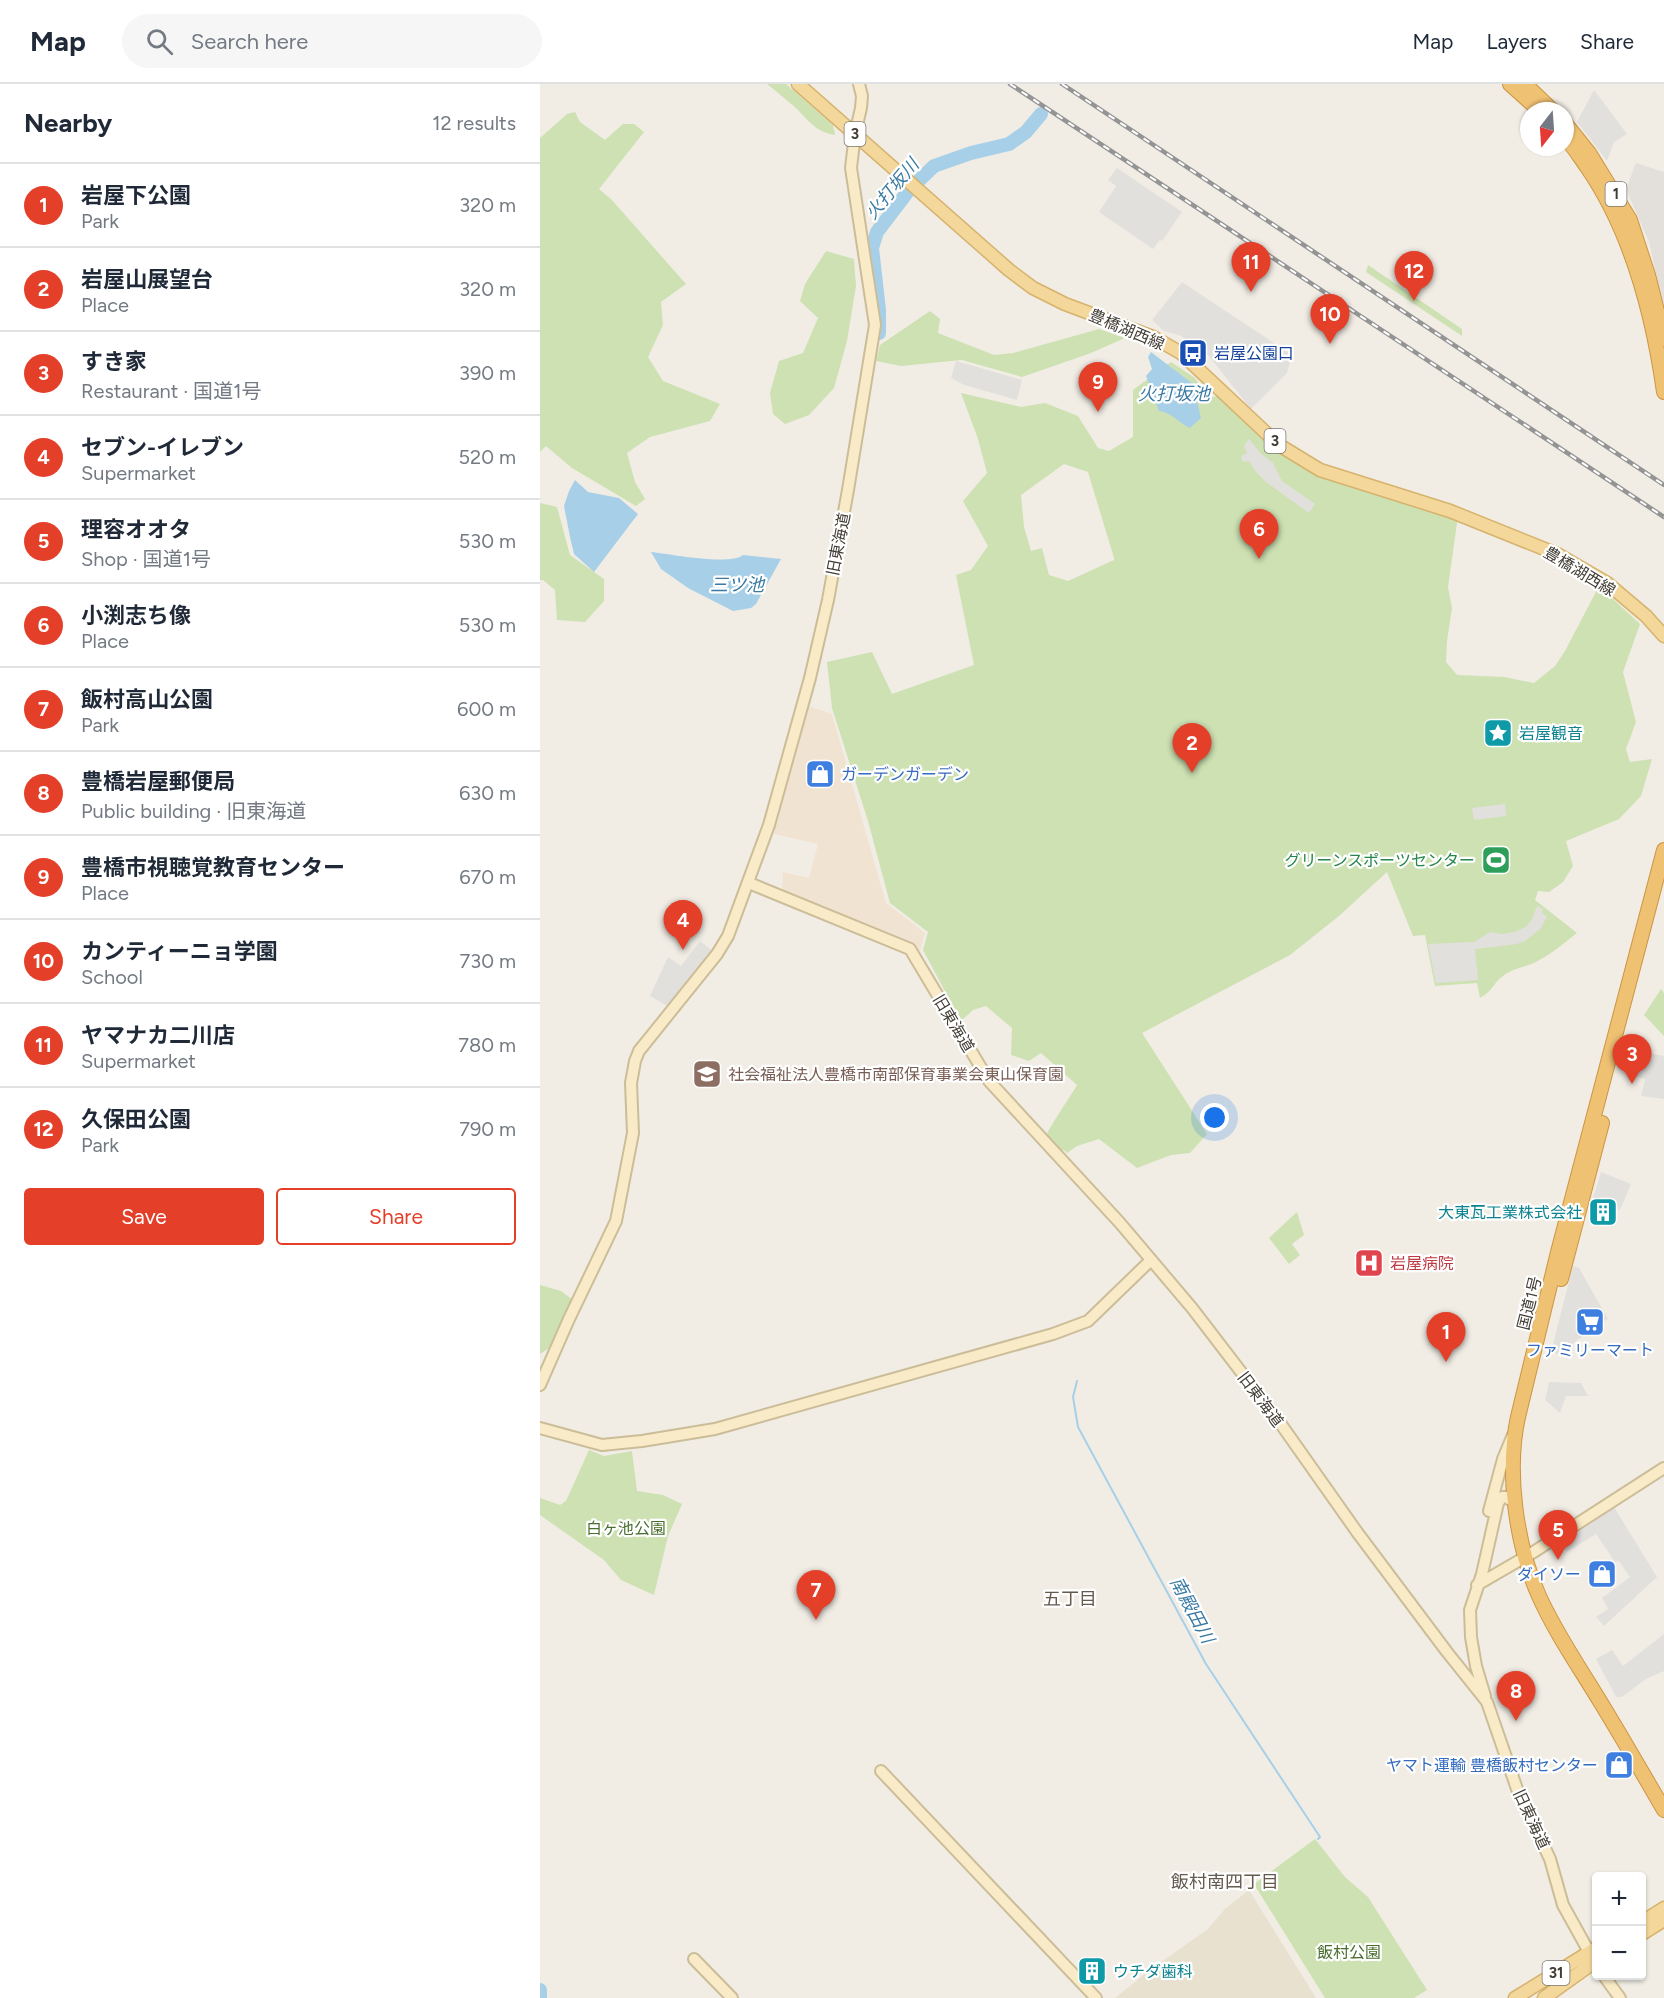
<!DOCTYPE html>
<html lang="en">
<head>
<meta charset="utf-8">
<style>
  body { margin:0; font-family:Figtree,"Noto Sans JP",sans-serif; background:#f6f6f7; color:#1f2937 }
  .controls { position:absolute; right:18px; bottom:18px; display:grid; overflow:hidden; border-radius:6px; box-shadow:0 2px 4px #0004 }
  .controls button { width:54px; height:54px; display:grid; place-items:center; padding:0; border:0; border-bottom:2px solid #e0e1e3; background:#fff; color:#1f2937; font:30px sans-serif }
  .compass { position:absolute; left:980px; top:18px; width:54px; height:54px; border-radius:50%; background:#fff; box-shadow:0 2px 4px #0004; rotate:197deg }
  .you { position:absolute; left:675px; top:1034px; width:21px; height:21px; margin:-15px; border:4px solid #fff; border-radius:50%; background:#1a73e8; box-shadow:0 0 0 9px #1a73e833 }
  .badge { display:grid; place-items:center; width:39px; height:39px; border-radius:50%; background:#e33f29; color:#fff; font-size:20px; font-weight:700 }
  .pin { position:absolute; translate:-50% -50px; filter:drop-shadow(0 2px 3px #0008) }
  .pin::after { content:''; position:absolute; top:32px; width:21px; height:18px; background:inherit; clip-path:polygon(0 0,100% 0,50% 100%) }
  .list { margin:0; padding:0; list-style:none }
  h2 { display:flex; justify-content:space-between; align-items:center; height:78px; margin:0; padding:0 24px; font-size:26px }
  h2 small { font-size:20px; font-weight:400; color:#747a83 }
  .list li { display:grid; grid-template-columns:39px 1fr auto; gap:18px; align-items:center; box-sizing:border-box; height:84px; padding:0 24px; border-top:2px solid #e0e1e3 }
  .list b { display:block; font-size:22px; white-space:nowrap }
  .list p { margin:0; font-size:20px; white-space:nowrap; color:#747a83 }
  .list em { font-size:20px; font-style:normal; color:#747a83 }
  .actions { display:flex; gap:12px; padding:18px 24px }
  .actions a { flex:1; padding:14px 0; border:2px solid #e33f29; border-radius:6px; text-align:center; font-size:21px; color:#e33f29 }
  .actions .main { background:#e33f29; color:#fff }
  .icon { flex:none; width:33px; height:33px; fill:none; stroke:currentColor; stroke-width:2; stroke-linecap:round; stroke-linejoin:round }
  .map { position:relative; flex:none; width:1124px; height:1914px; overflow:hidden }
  header { display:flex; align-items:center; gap:36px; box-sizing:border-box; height:84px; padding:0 30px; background:#fff; border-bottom:2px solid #e0e1e3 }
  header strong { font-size:28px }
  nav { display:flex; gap:33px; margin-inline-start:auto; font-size:21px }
  .search { width:420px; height:54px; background:#f6f6f7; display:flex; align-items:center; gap:15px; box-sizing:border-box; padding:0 21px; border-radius:33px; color:#747a83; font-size:22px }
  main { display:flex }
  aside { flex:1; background:#fff }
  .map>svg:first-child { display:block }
  .commercial { fill:#f1e3d2 }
  .industrial { fill:#e3dfda }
  .education { fill:#e8e1d0 }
  .green { fill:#cde1b2; fill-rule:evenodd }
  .parking { fill:#e2e0dd }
  .water { fill:#a7d0e8 }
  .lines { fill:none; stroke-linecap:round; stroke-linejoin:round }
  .stream { stroke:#a7d0e8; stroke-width:2 }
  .river { stroke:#a7d0e8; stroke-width:14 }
  .secondary-casing { stroke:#ccbd99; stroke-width:14 }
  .primary-casing { stroke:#d6b36d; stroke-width:15 }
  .highway-casing { stroke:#cc9543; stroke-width:16 }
  .secondary { stroke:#f9ebc7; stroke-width:10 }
  .primary { stroke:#f3d79b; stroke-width:12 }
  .highway { stroke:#efc172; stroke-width:14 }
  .rail-casing { stroke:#949494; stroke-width:4.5 }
  .rail { stroke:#fff; stroke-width:2; stroke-dasharray:7; stroke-linecap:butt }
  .labels { text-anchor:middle; stroke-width:4.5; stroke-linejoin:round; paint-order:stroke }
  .shield { fill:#fff; stroke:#7b7772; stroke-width:1.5 }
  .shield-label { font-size:15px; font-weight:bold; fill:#423d35 }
  .street-label { font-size:16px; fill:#423d35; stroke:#fff }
  .transit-label { font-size:16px; fill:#164399; stroke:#fff; text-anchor:start }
  .culture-label { font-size:16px; fill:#0d838f; stroke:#fff; text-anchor:start }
  .shop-label { font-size:16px; fill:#366cbe; stroke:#fff; text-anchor:end }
  .leisure-label { font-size:16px; fill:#27864d; stroke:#fff; text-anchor:end }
  .education-label { font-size:16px; fill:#785e54; stroke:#fff; text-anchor:start }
  .health-label { font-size:16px; fill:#be3a42; stroke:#fff; text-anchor:start }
  .park-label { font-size:16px; fill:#496e2f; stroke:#fff }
  .water-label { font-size:18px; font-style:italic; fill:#3a7aa3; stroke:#fff }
  .neighbourhood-label { font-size:18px; fill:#645a4e; stroke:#fff }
</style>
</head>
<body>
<header>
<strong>Map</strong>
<div class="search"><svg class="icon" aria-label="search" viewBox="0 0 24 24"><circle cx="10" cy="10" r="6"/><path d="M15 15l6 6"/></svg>Search here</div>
<nav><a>Map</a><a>Layers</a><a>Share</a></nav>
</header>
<main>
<aside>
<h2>Nearby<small>12 results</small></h2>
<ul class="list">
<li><span class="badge">1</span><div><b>岩屋下公園</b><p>Park</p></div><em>320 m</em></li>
<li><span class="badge">2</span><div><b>岩屋山展望台</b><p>Place</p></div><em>320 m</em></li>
<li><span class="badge">3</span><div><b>すき家</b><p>Restaurant · 国道1号</p></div><em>390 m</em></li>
<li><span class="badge">4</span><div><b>セブン-イレブン</b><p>Supermarket</p></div><em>520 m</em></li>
<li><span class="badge">5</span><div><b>理容オオタ</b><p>Shop · 国道1号</p></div><em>530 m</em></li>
<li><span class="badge">6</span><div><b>小渕志ち像</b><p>Place</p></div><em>530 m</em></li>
<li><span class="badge">7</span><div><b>飯村高山公園</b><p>Park</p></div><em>600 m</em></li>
<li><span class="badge">8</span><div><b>豊橋岩屋郵便局</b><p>Public building · 旧東海道</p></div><em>630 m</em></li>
<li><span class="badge">9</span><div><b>豊橋市視聴覚教育センター</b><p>Place</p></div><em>670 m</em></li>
<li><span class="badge">10</span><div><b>カンティーニョ学園</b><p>School</p></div><em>730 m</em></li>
<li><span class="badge">11</span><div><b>ヤマナカ二川店</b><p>Supermarket</p></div><em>780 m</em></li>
<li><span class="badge">12</span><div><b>久保田公園</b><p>Park</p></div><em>790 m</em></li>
</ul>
<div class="actions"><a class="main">Save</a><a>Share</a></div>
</aside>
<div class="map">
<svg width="1124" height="1914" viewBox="0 0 1124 1914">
  <rect width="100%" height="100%" fill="#f1ede5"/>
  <path class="commercial" d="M268,622L292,630L346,819L385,849L380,867L358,853L242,806L243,788L269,794L278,760L234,750Z"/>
  <path class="industrial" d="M1096,79L1124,88V225L1109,158L1086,105Z"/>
  <path class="education" d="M709,1806L776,1914H575L611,1885L668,1845L685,1825Z"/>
  <path class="green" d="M227,0H246L293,41L295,51C276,48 270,38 257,25C247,16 237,8 227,0Z
    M35,28L40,38L65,56L83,40H94L104,48L59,105L71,115L146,200L121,218L123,241L108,273L123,297L180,320L170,337L110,353L87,369L95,398L105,415L96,422L32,384L6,362L0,368V54L27,30Z
    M286,167L314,175L316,202L307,257L294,304L269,331L245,340L233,330L230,309L239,277L263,269L278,234L260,217L265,200Z
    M828,181L922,245V252L826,188Z
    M390,227L400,235L398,249L454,271L473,269L559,245L585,254L551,269L482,293L422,276L361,282L336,277L340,261Z
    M631,278L655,294L668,313L687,312L780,386L918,432L908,503L912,524L907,557L906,578L917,591L964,593L994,599L1015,582L1025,567L1059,502L1100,540L1083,588L1096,638L1086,665L1090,678L1112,675L1101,712L1079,735L1026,757L1033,782L1023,798L1009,808L998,807L995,816L1037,849C1023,860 1010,871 994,879C984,883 972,885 963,892C953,899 952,908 940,914L937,899L895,902L885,851L873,852L847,788L799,832L750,871L602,949L667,1050L650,1069L631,1071L597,1084L559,1055L537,1062L527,1069L524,1066L520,1067L506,1052C507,1047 532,1010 537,1001L501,969L489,977L471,971L472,944L446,922L433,926L421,937L383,866L388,848L350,819L328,737L292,624L287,578L332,568L352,610L434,581L416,491L431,486L448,462L423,417L447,389L438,355L421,309L481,323L505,319L538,332L558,364L569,367L593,353V306ZM524,380L548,388L574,474V476L528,497L509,491L502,464L491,467L484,443L481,411Z
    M0,419L17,423L30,471L64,495V517L45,538L17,536L15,506L3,496H0Z
    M1121,905L1124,909V952L1104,931Z
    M757,1128L764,1151L752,1160L760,1171L749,1180L729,1154Z
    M0,1201L21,1207L33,1216L14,1261L0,1270Z
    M49,1366L64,1372L92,1367L97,1407L123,1411L142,1420L128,1452L114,1511L81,1496L64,1476L0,1431V1414L20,1421L26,1417Z
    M775,1755L805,1793L828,1813L887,1906L874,1914H785L714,1800Z"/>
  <path class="parking" d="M1054,6L1087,50L1074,58L1067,77L1037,38Z
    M577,84L642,128L622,157L620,156L613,165L559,128L576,102L568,96Z
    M642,198L752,271L747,289L711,325L668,271L641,252L624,247L612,236Z
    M416,277L482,296L477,316L424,301L411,294Z
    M709,355L720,369L733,379L742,397L775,420L769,429L726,398L716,388L709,377L703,378L701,372L707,369L704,362Z
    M965,720L966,732L934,736L932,724Z
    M997,822L1003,825L1002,829L1007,833L1000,845L985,857L977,860L935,865L938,896L896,899L888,860L934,858L950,848L962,850L975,848L987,842L992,835Z
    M160,857L174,868L131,924L110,912L128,873L141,882Z
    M1092,966L1124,972V1015L1101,1012L1105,995L1086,990Z
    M1061,1088L1091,1100L1080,1126L1053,1114Z
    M1033,1182L1039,1184L1068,1235L1059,1241L1053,1232L1036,1244L1042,1253L1018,1270L1011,1268Z
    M1009,1298L1041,1299L1048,1312H1026L1020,1329L1005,1316Z
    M1074,1423L1117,1493L1064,1542L1056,1533L1068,1525L1062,1514L1090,1493L1079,1477L1075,1478L1056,1450L1027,1468L1021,1461Z
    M1124,1550V1587L1106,1595L1082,1613H1076L1056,1575L1072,1566L1083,1582Z"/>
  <path class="water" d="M611,268L653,300L661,334L650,344C639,339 631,328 619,327L606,292L612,285L608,273Z
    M35,396L48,408L79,414L98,430L54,488L34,470L30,453L24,422L29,407Z
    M111,468C131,470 189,482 203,471L241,475L216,520L211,524L193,527L148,504L121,485Z"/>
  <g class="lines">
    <path class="stream" d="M537,1297L533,1313L538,1343L666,1580L780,1753L778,1755"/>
    <path class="river" d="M339,249V226L332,164L337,148L369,106L394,82L431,69L469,60L486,48L501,30
      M0,1906V1914"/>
    <g class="secondary-casing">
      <path id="secondary" d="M209,799L370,865L449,997L580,1139L652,1224L738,1336L817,1448L907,1568L947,1618L977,1705L1010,1775L1023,1821L1053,1875
        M0,1301L29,1235L76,1137L93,1049L91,999L95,977L99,967L177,870L188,852L229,741L270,594L288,516L308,406L335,241L311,84L315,50L321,24L322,12L319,0
        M0,1344L62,1361L102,1357L175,1345L513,1250L548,1237L611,1176
        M949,1427L963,1375L973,1351
        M937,1501L992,1469L1124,1384
        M945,1612L936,1582L931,1553L930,1526L942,1490L958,1419L962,1413H966L975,1419
        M341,1687L556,1914
        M154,1875L192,1914
        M1064,1892L1080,1914"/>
    </g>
    <g class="primary-casing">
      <path id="primary" d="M258,0L469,186L493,204L525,220L613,253L641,269L739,361L780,386L910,427L1017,470L1067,499L1106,532L1124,552
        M1102,1838L1124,1824
        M1102,1850L1124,1836
        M975,1914L1056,1864
        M1004,1914L1056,1877"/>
    </g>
    <g class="highway-casing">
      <path id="highway" d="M970,0L1000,27
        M985,0L1013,27
        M1025,39L1049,69L1090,136L1108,191L1124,255
        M1025,53C1033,62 1040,73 1047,83C1092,148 1113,230 1124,308
        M1124,766L1018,1168L978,1333C966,1387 976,1461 999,1512C1016,1550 1040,1584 1061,1619C1083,1655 1103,1690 1124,1726
        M1021,1195L1062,1039"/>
    </g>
    <use href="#secondary" class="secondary"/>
    <use href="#primary" class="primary"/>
    <use href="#highway" class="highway"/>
    <g class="rail-casing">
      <path id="rail" d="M470,0L1124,433
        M522,0L1124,401"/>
    </g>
    <use href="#rail" class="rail"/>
  </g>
  <defs>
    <g id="bus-square" transform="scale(1.5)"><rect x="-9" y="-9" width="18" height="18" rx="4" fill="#1a4fb4" stroke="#fff"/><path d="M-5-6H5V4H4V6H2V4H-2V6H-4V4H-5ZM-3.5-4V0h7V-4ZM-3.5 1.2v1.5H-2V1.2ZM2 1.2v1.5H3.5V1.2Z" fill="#fff"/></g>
    <g id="sight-square" transform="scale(1.5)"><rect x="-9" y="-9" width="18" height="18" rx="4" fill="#0f9aa8" stroke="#fff"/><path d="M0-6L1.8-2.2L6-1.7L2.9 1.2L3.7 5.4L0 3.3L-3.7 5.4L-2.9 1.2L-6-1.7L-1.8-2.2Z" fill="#fff"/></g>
    <g id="shop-square" transform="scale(1.5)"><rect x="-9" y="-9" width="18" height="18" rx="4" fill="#3f7fe0" stroke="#fff"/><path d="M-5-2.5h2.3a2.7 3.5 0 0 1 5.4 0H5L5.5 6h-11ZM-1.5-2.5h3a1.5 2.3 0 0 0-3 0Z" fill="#fff"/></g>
    <g id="stadium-square" transform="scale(1.5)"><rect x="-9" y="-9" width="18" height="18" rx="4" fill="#2e9e5b" stroke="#fff"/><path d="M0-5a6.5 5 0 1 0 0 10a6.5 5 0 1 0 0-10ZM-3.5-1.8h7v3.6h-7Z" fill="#fff"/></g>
    <g id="school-square" transform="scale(1.5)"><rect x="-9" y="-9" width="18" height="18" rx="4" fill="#8d6e63" stroke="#fff"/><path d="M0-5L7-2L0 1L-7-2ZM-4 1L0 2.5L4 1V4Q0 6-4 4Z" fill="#fff"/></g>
    <g id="building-square" transform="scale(1.5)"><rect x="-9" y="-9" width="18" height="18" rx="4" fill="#0f9aa8" stroke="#fff"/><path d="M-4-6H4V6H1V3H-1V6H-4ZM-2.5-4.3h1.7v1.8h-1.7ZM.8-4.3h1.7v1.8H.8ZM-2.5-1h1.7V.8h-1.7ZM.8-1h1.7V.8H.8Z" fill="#fff"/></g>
    <g id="hospital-square" transform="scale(1.5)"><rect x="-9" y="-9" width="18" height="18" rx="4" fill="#e0444e" stroke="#fff"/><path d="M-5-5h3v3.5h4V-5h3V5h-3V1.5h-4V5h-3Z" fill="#fff"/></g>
    <g id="supermarket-square" transform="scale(1.5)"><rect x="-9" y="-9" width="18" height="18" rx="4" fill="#3f7fe0" stroke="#fff"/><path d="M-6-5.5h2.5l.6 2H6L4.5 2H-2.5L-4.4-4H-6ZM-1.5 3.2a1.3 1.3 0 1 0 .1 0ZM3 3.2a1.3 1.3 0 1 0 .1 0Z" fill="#fff"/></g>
  </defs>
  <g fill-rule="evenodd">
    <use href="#bus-square" x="653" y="269"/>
    <use href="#sight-square" x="958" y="649"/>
    <use href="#shop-square" x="280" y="690"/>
    <use href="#stadium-square" x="956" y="776"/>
    <use href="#school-square" x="167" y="990"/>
    <use href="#building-square" x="1063" y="1128"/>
    <use href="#hospital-square" x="829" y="1179"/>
    <use href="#supermarket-square" x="1050" y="1238"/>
    <use href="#shop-square" x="1062" y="1490"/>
    <use href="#shop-square" x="1079" y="1681"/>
    <use href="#building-square" x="552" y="1887"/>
  </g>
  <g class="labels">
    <g class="shield">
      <rect x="304.5" y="38" width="21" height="24" rx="4.5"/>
      <rect x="1065.5" y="98" width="21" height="24" rx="4.5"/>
      <rect x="724.5" y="345" width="21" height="24" rx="4.5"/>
      <rect x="1002.5" y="1877" width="27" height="24" rx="4.5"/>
    </g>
    <g class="shield-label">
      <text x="315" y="55">3</text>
      <text x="1076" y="115">1</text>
      <text x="735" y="362">3</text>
      <text x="1016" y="1894">31</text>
    </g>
    <g class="street-label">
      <text transform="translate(587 245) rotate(23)" y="6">豊橋湖西線</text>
      <text transform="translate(298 460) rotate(-79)" y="6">旧東海道</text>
      <text transform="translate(1040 487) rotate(31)" y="6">豊橋湖西線</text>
      <text transform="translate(414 939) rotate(59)" y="6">旧東海道</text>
      <text transform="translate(989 1219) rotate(-76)" y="6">国道1号</text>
      <text transform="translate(721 1315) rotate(53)" y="6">旧東海道</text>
      <text transform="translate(992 1735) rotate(65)" y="6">旧東海道</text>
    </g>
    <g class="transit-label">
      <text x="674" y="275">岩屋公園口</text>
    </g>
    <g class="culture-label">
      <text x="979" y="655">岩屋観音</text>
      <text x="1042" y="1134" text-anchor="end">大東瓦工業株式会社</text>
      <text x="573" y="1893">ウチダ歯科</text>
    </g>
    <g class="shop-label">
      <text x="301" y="696" text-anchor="start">ガーデンガーデン</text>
      <text x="1050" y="1272" text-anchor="middle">ファミリーマート</text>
      <text x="1041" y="1496">ダイソー</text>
      <text x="1058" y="1687">ヤマト運輸 豊橋飯村センター</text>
    </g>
    <g class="leisure-label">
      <text x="935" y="782">グリーンスポーツセンター</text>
    </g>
    <g class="education-label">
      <text x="188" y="996">社会福祉法人豊橋市南部保育事業会東山保育園</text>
    </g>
    <g class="health-label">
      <text x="850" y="1185">岩屋病院</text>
    </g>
    <g class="park-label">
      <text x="86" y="1450">白ヶ池公園</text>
      <text x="809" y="1874">飯村公園</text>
    </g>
    <g class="water-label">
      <text transform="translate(352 105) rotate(-50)" y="6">火打坂川</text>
      <text x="634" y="316">火打坂池</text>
      <text x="197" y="507">三ツ池</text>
      <text transform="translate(652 1526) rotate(62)" y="6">南殿田川</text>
    </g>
    <g class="neighbourhood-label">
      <text x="530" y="1521">五丁目</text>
      <text x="685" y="1804">飯村南四丁目</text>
    </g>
  </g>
</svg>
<div class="controls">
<button>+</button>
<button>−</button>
</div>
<svg class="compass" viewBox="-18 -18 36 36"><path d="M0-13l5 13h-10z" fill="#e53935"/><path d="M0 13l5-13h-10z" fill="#747a83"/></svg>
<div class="you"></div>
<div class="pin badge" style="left:906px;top:1278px">1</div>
<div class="pin badge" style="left:652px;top:689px">2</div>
<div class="pin badge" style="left:1092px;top:1000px">3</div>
<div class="pin badge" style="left:143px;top:866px">4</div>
<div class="pin badge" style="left:1018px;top:1476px">5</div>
<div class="pin badge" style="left:719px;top:475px">6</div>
<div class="pin badge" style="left:276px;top:1536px">7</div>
<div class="pin badge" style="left:976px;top:1637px">8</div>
<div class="pin badge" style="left:558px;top:328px">9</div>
<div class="pin badge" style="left:790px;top:260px">10</div>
<div class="pin badge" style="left:711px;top:208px">11</div>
<div class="pin badge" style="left:874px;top:217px">12</div>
</div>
</main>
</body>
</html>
